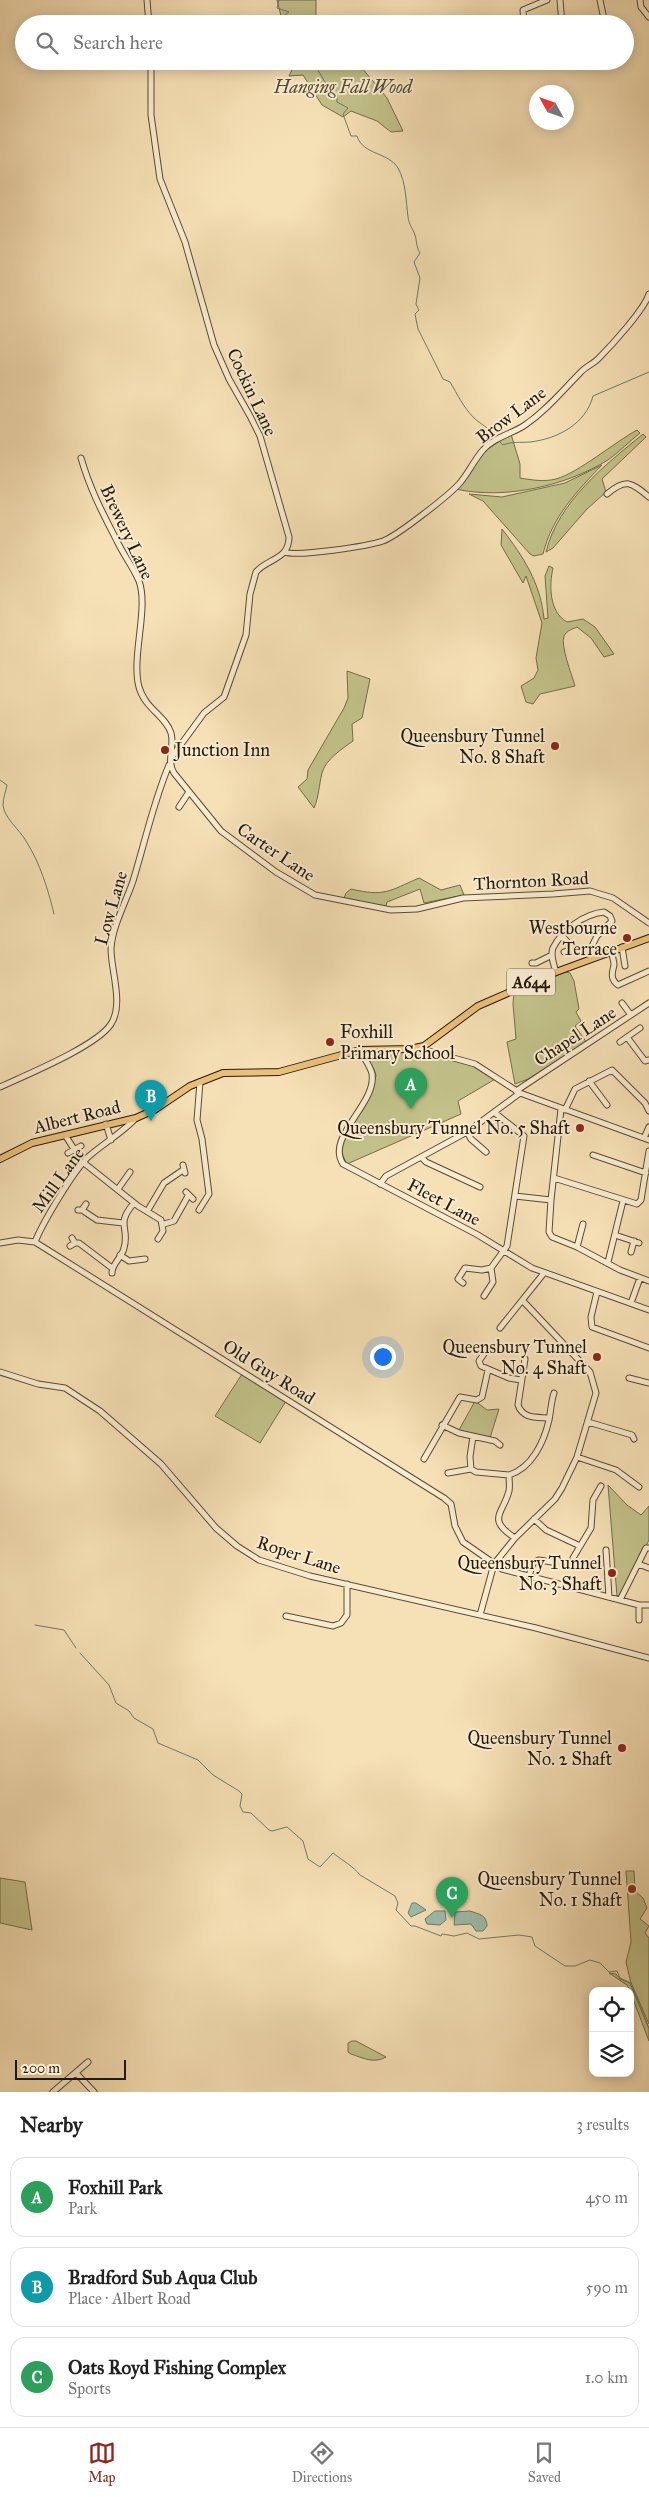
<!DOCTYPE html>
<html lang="en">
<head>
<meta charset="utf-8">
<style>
  body { margin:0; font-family:"IM FELL Great Primer",serif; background:#f2f2f2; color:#222 }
  .controls { position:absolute; right:15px; bottom:15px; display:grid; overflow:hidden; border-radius:10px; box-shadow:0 2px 12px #0003 }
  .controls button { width:45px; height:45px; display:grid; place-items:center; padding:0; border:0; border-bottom:1px solid #e0e0e0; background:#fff; color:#222; font:25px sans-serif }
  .compass { position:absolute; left:529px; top:85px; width:45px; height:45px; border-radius:50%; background:#fff; box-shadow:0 2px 12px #0003; rotate:310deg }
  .scale { position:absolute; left:15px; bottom:12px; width:111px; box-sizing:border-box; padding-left:5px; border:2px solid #23190d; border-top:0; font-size:14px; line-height:18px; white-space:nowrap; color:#23190d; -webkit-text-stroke:4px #f9ebcf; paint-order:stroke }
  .you { position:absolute; left:382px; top:1356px; width:18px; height:18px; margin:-12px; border:4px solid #fff; border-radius:50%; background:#1a73e8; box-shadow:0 0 0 8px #1a73e833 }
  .badge { display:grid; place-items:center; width:32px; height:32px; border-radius:50%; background:#8f2418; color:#fff; font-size:16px; font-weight:700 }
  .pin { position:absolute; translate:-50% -41px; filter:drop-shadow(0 1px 2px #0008) }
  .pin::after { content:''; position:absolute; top:26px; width:18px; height:15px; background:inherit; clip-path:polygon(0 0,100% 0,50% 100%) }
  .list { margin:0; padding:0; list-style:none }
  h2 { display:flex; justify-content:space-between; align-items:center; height:65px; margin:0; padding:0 20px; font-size:21px }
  h2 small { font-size:16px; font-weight:400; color:#767676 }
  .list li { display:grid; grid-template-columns:32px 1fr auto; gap:15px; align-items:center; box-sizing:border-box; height:80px; margin:0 10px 10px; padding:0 10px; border:1px solid #e0e0e0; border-radius:15px }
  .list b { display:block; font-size:19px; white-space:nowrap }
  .list p { margin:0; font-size:16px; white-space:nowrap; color:#767676 }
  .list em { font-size:16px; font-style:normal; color:#767676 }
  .icon { flex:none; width:28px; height:28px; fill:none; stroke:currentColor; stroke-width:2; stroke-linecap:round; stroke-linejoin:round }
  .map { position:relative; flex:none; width:649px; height:2092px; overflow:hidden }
  .search { position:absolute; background:#fff; box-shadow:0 2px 12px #0003; left:15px; right:15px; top:15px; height:55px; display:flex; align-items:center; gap:12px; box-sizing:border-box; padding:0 18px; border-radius:28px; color:#767676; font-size:19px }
  .sheet { height:335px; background:#fff }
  nav { display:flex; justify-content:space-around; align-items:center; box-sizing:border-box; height:70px; border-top:1px solid #e0e0e0; background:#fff; font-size:14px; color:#767676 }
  nav a { display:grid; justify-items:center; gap:2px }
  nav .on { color:#8f2418 }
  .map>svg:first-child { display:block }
  .green { fill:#c2c189; stroke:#726d4b }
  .water { fill:#9dbdae; stroke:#6c7b6e }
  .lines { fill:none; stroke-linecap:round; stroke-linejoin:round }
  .stream { stroke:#6c7b6e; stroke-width:1 }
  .minor-casing { stroke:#584b37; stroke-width:7 }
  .major-casing { stroke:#23190d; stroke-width:8 }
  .minor { stroke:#f9ebcf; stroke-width:5 }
  .major { stroke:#ebc07a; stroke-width:6 }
  .poi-dot { fill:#8f2418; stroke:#f9ebcf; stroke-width:2 }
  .labels { text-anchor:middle; stroke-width:4; stroke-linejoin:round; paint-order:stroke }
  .shield { fill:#f9ebcf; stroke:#635847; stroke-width:1 }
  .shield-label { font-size:16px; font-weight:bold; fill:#23190d }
  .park-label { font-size:18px; font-style:italic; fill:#534b32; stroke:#f9ebcf }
  .street-label { font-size:18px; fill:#23190d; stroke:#f9ebcf }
  .poi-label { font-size:18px; fill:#23190d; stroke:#f9ebcf; text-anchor:end }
</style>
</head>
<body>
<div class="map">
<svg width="649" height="2092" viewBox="0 0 649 2092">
  <rect width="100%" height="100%" fill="#f6e0b5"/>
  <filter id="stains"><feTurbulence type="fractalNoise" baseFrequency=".004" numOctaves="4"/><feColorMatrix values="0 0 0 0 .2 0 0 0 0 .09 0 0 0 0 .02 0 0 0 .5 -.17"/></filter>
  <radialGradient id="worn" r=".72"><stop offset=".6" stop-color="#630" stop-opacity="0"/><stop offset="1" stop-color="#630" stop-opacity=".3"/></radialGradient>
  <path class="green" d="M277,0H316V24H283Z
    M289,61H356L387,98L403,131L391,132L377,121L351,111L343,117L322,105L303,75L289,76L293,68Z
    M637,430L640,433C630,441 619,452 608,460C566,486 504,500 456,489L486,450L511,434L520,464V478C532,480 544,482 556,479C578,473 615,442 637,430Z
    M643,434L646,437L602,479L606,492L587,509L553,548L546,552C558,502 605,465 643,434Z
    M602,465C577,491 552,517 543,554L534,556L530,554L483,501L469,494L502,497L565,483Z
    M502,529C523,556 541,584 544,619L548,618L545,576L549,566L553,568C549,585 549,612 567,622L583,619L595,627L614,654L604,657L591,638L577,627C573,629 567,630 564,636C560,645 572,675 575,686L540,694L533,704L526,702L521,686L534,678L538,670L536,658L542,623L526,576L523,583L501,545Z
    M347,671L370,679L362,718L352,724L353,741C343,748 325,760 322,773C319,785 319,796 314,808L298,787L307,779L308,770L344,708L348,698Z
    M419,878L441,890L460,885L464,895L424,903L420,889L387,902L386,906L343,900L346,893L351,889C385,897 389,891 419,878Z
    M566,972L570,973L574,981L579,1009L576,1012L581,1021L575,1026L587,1043L528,1079L515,1084L507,1042L516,1039L513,1004L514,992Z
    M365,1052H426L472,1065L497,1078L458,1101L461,1114L347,1164L341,1152L343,1142L365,1104L376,1076C375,1067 367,1062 365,1052Z
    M242,1374L286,1401L260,1443L215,1416Z
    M475,1401L487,1410L499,1409L490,1438L459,1430Z
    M608,1485L627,1505L641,1515L649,1506V1540L620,1595L617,1596Z
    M626,1871H634L635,1891L643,1898L647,1908L640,1919L649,1926L645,1933L649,1938V2024L631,1983L626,1962L631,1942Z
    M0,1878L25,1882L32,1930L0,1923Z
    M609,1973L616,1974L620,1979L630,1983L649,2029V2041L630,1991L627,1985Z
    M352,2041H356L386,2057C374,2064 363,2058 351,2054L348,2052V2043Z"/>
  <path class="water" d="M412,1903H416L426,1910L411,1917L408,1913Z
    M435,1911H445L446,1920L440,1925L427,1924L425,1919Z
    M470,1911C479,1914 487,1915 487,1926L483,1931H476L471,1924L454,1925L455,1912Z"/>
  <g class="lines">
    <path class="stream" d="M279,0L277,8L289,12L283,16L288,24
      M298,61L303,64L307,61L311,66L316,67L325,82L327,90L337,94V102L348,108L343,114L351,136H357C363,155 388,152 398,168C406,182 406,201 408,217C409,225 413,229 415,235C417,241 416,247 420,253L414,262L420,278L416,304L419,310L415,314L418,329L443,379L450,382C458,395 463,407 474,418C482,425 489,428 495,436
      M499,441L503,445C513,441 520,443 530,442C557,439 586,424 593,396L649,372
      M0,780L7,785C6,791 3,798 3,805C4,818 20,830 26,841C40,863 48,889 54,914
      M35,1625L64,1630L76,1648
      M80,1653L109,1685L116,1703L129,1711L134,1718L153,1729L158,1743L198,1760L213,1775L239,1791L242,1794L240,1806L243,1812L251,1813L269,1830L272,1831L287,1827L303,1841L308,1859L320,1867L333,1853C342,1860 354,1867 360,1875L395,1896L398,1903L396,1910L411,1926H415L441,1936L442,1934L454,1936L467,1933L479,1939L519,1935L532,1937L535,1946L565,1966H575L590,1960L600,1963L609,1972L617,1971L620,1978L631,1983L649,2028"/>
    <g class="minor-casing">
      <path id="minor" d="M147,0L149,24
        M560,0L562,24
        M600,0L605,24
        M640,0L641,7L649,17
        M524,24L523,10L547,0
        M151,61V115L160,179L185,242L214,345L229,379L250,416L260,436L289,537C289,560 268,558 256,572L250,594L246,635L224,697L204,713L171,758
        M81,458C90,489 102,512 117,541C123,554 133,567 139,581C149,608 131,657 139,687C145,709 166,716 171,733C175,747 166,760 174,773L221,831L276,872L315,895L391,910L417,909L463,898L553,894L590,891L613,898L649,923
        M607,494C626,478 631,482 649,497
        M285,552C298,557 368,546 383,541C397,536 448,496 459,484C468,474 474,460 483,450C494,437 512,434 525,425C547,410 562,391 580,373C585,367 593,364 598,359C611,346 644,310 649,294
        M179,807L189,792
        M563,937L571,946L570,950L564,952
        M622,947L625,966
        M611,951C612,955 614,961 614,965C612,973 610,979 618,985L649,971
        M532,963H536L552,955
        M556,972C554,965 550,955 553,948C562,930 584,914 604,912L610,916L612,921L597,936L592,946
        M622,1003L631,1015
        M627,1037L645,1061L649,1060
        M620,1042L640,1028
        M424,1046L425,1050L475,1064L520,1093L649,1140
        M360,1050C363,1057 371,1067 372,1074C377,1104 325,1137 343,1164L478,1235L532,1268L649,1310
        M589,1081L607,1105
        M0,1087C26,1075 97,1046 111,1024C124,1004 111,971 111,949C112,927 126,902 133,881C145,842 153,803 169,765
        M516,1091L649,1003
        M565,1110L575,1089L612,1070L645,1103L649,1111
        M106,1124L111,1140
        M467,1132L471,1139L486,1152
        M65,1135L74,1149
        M644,1138L649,1127
        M68,1153L81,1146
        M593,1155L646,1173
        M421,1157L426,1162L480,1187
        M84,1163L138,1206L161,1220L163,1231L158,1239
        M183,1165L185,1173
        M554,1178L637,1204L641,1200L649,1151
        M380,1184L386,1176L467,1132L520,1093
        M118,1189L130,1172
        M186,1192L193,1199
        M515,1196L551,1200L549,1232L552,1237L577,1247L620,1270L649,1281
        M551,1200L561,1109
        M78,1210H82L86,1204
        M82,1210L97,1220L123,1223
        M148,1210L164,1183L183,1170
        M199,1210L209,1194L202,1139L197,1120L200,1082
        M164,1224L174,1221L188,1196
        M615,1235L639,1243
        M35,1242C43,1222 73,1172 88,1157C104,1143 122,1133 136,1118
        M0,1243L18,1240L35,1242L444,1498L451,1504L455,1526L463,1542L502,1569L639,1605H649
        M75,1243H79L112,1268
        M70,1246L75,1243L72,1238
        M577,1247L583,1224
        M631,1252L634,1241
        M120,1255L129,1261L145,1259
        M608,1262L623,1201
        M112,1273C112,1263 122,1258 124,1248C130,1227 115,1225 134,1203
        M463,1283L458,1279L465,1268L482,1270L491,1268L507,1246L524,1136L495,1113
        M597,1292L591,1317L592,1327L649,1348
        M484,1296L493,1282L491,1268
        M631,1303L640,1278
        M500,1328L544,1273
        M486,1351L479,1361L481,1366L509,1378L521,1380
        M525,1359L518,1405C523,1419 536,1417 549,1418
        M0,1372L38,1384L65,1388L100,1411L161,1464L216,1528L237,1546L259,1560L310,1576L536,1628L649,1658
        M629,1378L649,1383
        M588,1422L632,1435L634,1439
        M442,1425L459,1433L495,1441L500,1445
        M473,1436L470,1457L471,1469L476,1472L509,1475
        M577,1457L616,1470L639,1487
        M424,1459L460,1397L477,1400L482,1397L488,1370
        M448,1473L471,1469
        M534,1519L546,1530L580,1546
        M515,1538C486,1519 503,1514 509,1491C510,1486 509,1480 509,1475C532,1468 544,1442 549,1420C551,1410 551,1402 554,1393
        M606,1550L609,1597
        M573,1558L591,1528L593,1500L601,1486
        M638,1564L649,1568
        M529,1576L533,1563L539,1560L552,1562
        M620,1600L646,1548H649
        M639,1605V1620
        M480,1615L494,1564L515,1538L555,1499L562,1488L577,1457L596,1393L590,1372L523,1301
        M286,1616L333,1626L341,1623L347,1615V1584
        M76,2073L94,2092
        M53,2092L88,2062"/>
    </g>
    <g class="major-casing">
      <path id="major" d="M0,1159L32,1143L136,1118L156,1109L190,1086L223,1073L279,1072L360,1050L410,1049L424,1046L478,1006L556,972L649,938"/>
    </g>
    <use href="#minor" class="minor"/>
    <use href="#major" class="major"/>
  </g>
  <g class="poi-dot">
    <circle cx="555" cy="746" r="5"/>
    <circle cx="165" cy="750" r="5"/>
    <circle cx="627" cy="938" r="5"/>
    <circle cx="330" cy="1042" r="5"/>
    <circle cx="580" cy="1128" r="5"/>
    <circle cx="597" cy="1357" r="5"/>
    <circle cx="612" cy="1573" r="5"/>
    <circle cx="622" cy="1748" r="5"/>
    <circle cx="632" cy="1889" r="5"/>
  </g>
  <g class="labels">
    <rect class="shield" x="507" y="968.5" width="48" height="27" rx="4"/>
    <g class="shield-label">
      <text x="531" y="988">A644</text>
    </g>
    <g class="park-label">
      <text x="343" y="93">Hanging Fall Wood</text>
    </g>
    <g class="street-label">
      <text transform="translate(252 392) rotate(65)" y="6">Cockin Lane</text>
      <text transform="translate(511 415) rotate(-37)" y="6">Brow Lane</text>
      <text transform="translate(127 532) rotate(65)" y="6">Brewery Lane</text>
      <text transform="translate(276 852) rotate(34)" y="6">Carter Lane</text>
      <text transform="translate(531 881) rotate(-3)" y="6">Thornton Road</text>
      <text transform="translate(111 908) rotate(-74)" y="6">Low Lane</text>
      <text transform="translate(575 1036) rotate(-33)" y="6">Chapel Lane</text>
      <text transform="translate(77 1117) rotate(-14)" y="6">Albert Road</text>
      <text transform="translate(58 1180) rotate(-54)" y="6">Mill Lane</text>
      <text transform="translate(444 1202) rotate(28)" y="6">Fleet Lane</text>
      <text transform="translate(269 1372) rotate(32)" y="6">Old Guy Road</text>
      <text transform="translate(299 1555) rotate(18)" y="6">Roper Lane</text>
    </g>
    <g class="poi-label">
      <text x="545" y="742">Queensbury Tunnel<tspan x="545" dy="21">No. 8 Shaft</tspan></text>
      <text x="175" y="756" text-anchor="start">Junction Inn</text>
      <text x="617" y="934">Westbourne<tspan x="617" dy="21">Terrace</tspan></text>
      <text x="340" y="1038" text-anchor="start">Foxhill<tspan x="340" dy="21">Primary School</tspan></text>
      <text x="570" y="1134">Queensbury Tunnel No. 5 Shaft</text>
      <text x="587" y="1353">Queensbury Tunnel<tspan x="587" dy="21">No. 4 Shaft</tspan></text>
      <text x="602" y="1569">Queensbury Tunnel<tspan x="602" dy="21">No. 3 Shaft</tspan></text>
      <text x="612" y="1744">Queensbury Tunnel<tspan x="612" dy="21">No. 2 Shaft</tspan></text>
      <text x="622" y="1885">Queensbury Tunnel<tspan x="622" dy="21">No. 1 Shaft</tspan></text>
    </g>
  </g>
  <rect width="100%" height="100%" filter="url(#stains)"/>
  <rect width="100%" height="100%" fill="url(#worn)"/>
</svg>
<div class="controls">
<button><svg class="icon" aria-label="locate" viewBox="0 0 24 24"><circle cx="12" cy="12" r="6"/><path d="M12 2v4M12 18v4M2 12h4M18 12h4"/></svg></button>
<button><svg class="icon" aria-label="layers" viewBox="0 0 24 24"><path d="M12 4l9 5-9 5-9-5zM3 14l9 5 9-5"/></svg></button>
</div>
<svg class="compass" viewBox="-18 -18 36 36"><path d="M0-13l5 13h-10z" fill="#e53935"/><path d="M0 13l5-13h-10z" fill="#767676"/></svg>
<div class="scale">200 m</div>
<div class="you"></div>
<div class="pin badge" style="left:411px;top:1109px;background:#2e9e5b">A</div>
<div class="pin badge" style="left:151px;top:1121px;background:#0f9aa8">B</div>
<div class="pin badge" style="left:452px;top:1918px;background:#2e9e5b">C</div>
<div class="search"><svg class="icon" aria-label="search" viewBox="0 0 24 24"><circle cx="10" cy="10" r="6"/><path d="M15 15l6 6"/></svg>Search here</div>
</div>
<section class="sheet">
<h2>Nearby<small>3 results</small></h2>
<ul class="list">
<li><span class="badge" style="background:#2e9e5b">A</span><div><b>Foxhill Park</b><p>Park</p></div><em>450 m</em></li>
<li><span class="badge" style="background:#0f9aa8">B</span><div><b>Bradford Sub Aqua Club</b><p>Place · Albert Road</p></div><em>590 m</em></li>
<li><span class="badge" style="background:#2e9e5b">C</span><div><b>Oats Royd Fishing Complex</b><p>Sports</p></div><em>1.0 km</em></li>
</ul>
</section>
<nav>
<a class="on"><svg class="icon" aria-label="map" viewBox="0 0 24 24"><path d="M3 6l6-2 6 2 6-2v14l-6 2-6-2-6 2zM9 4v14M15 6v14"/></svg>Map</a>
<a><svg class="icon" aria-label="directions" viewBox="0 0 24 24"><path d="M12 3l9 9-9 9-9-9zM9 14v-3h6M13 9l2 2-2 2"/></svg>Directions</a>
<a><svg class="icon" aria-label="saved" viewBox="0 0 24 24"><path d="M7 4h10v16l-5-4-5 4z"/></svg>Saved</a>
</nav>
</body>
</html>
